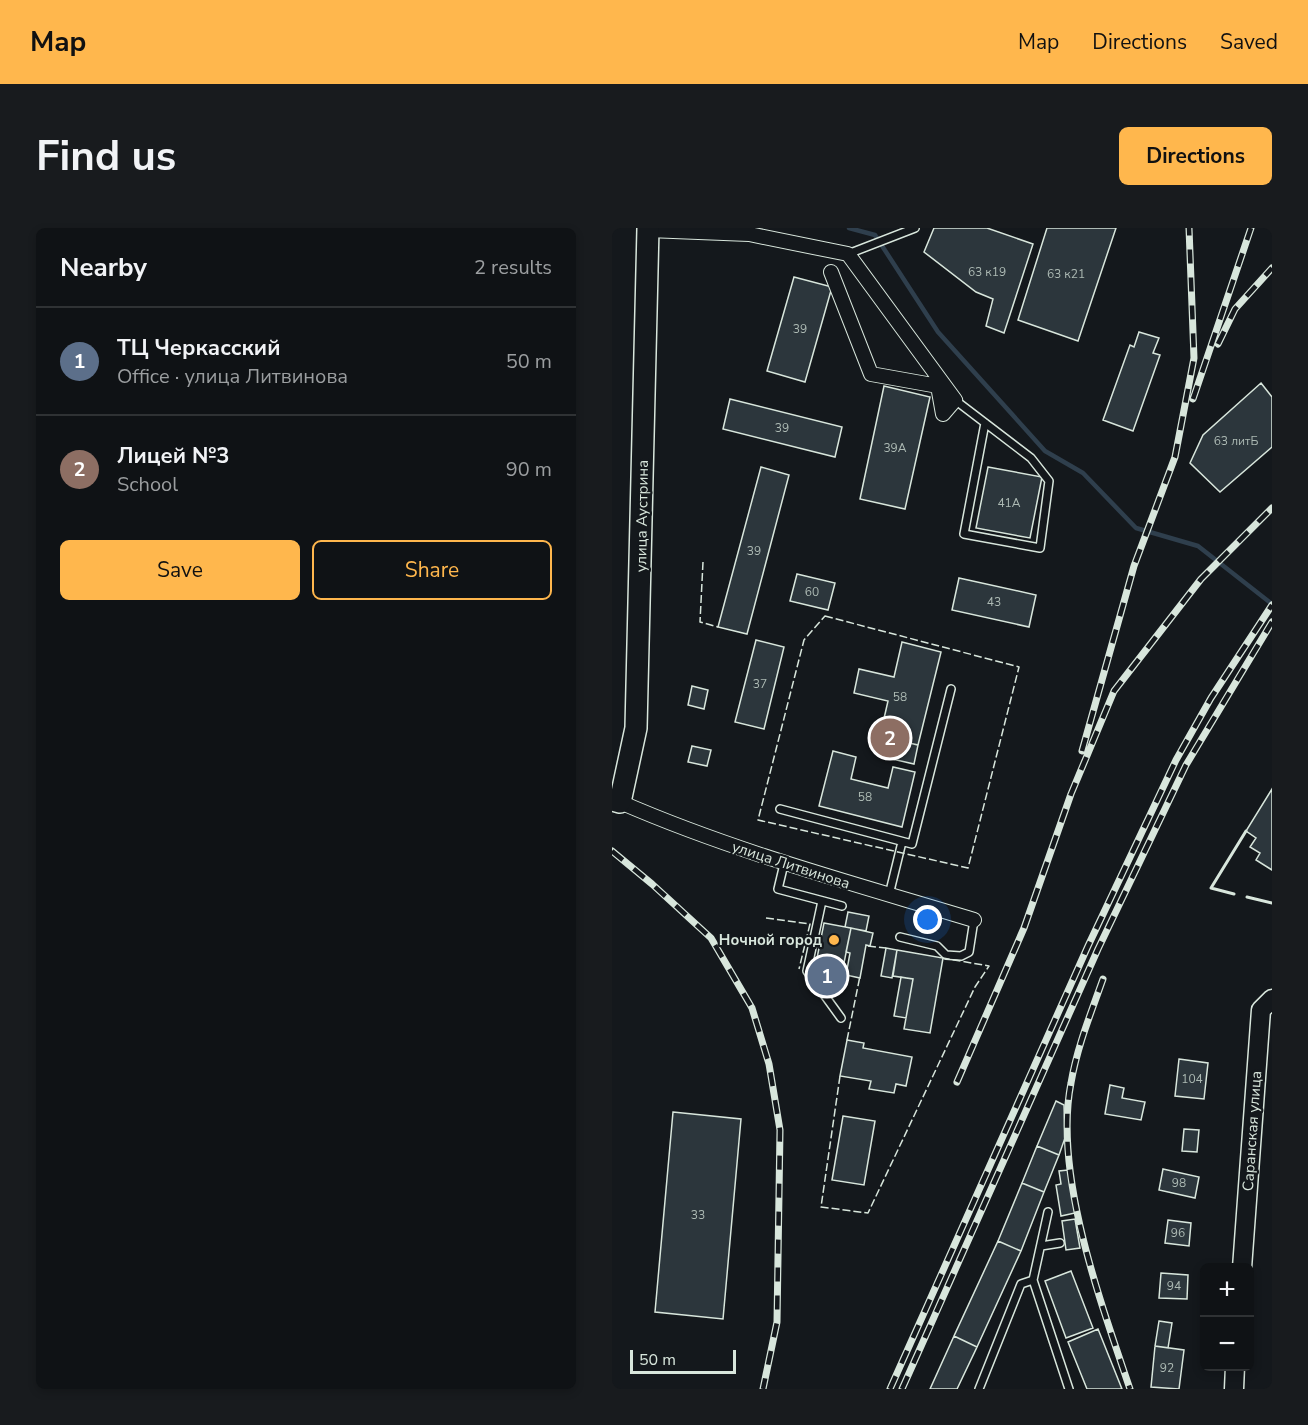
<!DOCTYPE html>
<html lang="en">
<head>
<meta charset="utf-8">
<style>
  body { margin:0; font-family:"Nunito Sans",sans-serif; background:#181b1e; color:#f1f3f6 }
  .controls { position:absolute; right:18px; bottom:18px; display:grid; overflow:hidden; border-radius:9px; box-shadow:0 3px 9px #0003 }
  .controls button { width:54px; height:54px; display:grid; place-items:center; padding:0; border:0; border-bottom:2px solid #2f3234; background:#0f1215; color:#f1f3f6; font:30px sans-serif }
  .scale { position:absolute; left:18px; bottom:15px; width:106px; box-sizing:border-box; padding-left:6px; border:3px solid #d8e6dc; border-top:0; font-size:16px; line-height:21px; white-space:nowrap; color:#d8e6dc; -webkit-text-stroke:4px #14181c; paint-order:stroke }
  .you { position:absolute; left:316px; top:692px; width:21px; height:21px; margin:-15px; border:4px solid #fff; border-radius:50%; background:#1a73e8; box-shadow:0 0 0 9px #1a73e833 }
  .badge { display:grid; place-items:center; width:39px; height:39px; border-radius:50%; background:#ffb74d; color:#fff; font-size:20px; font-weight:700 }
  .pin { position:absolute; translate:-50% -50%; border:3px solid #fff; box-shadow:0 2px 6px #0006 }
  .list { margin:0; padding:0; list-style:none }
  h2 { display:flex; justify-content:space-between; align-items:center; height:78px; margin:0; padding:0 24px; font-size:26px }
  h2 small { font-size:20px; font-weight:400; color:#9b9ea0 }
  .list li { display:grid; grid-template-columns:39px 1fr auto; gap:18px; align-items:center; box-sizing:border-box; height:108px; padding:0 24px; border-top:2px solid #2f3234 }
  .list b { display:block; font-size:22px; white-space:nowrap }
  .list p { margin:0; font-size:20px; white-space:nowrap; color:#9b9ea0 }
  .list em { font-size:20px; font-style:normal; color:#9b9ea0 }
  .actions { display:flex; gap:12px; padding:18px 24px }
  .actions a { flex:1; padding:14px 0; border:2px solid #ffb74d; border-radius:9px; text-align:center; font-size:21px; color:#ffb74d }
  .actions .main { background:#ffb74d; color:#111 }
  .map { position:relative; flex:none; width:660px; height:1161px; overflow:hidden; border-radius:9px }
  header { display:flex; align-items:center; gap:36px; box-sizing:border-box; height:84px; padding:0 30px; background:#ffb74d; color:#111 }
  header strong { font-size:28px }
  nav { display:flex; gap:33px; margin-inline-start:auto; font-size:21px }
  .intro { display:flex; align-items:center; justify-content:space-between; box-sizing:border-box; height:144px; padding:0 36px }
  h1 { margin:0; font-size:42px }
  .button { padding:15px 27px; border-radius:9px; background:#ffb74d; color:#111; font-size:21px; font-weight:700 }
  main { display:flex; gap:36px; padding:0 36px }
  aside { flex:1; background:#0f1215; border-radius:9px; box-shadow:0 3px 9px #0003 }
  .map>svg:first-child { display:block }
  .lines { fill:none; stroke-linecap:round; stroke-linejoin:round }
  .stream { stroke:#2f3f4d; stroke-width:4.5 }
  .building { fill:#2c363c; stroke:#d8e6dc; stroke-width:1.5 }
  .service-casing { stroke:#d8e6dc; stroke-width:10 }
  .minor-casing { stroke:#d8e6dc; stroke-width:16 }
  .secondary-casing { stroke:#d8e6dc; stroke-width:21 }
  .primary-casing { stroke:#d8e6dc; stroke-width:24 }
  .service { stroke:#14181c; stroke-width:7 }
  .minor { stroke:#14181c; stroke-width:14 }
  .secondary { stroke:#14181c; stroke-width:18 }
  .primary { stroke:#14181c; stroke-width:21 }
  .rail-casing { stroke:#d8e6dc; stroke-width:7 }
  .rail { stroke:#14181c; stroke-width:4.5; stroke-dasharray:14; stroke-linecap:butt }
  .fence { stroke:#d8e6dc; stroke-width:1.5; stroke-dasharray:8 3; stroke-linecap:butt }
  .wall { stroke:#d8e6dc; stroke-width:3 }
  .poi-dot { fill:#ffb74d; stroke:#14181c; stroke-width:2 }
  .labels { text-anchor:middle; stroke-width:4.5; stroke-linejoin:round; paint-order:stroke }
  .number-label { font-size:12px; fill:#adbab4 }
  .street-label { font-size:15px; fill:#d8e6dc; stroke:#14181c }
  .poi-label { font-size:15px; font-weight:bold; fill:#d8e6dc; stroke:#14181c; text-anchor:end }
</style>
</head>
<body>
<header>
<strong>Map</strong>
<nav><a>Map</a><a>Directions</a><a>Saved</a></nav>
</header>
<div class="intro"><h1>Find us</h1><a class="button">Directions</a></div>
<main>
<aside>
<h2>Nearby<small>2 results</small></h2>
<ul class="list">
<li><span class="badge" style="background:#5c6f8a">1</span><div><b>ТЦ Черкасский</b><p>Office · улица Литвинова</p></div><em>50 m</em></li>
<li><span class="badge" style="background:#8d6e63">2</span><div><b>Лицей №3</b><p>School</p></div><em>90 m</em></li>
</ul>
<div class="actions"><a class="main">Save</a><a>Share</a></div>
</aside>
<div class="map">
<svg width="660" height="1161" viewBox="0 0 660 1161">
  <rect width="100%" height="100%" fill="#14181c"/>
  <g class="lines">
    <path class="stream" d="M237,0L263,7L326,104L433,223L471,245L524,300L586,318L660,376"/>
  </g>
  <path class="building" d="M322,0H375L421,16L392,105L374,98L381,71L364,64L312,24Z
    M435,0H504L466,113L406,92Z
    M182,49L220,59L193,154L155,143Z
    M527,104L547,110L541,125L548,127L521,203L491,192L518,117L522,119Z
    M649,155L660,169V219L608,264L578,235L591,207Z
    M272,158L318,169L293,281L248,271Z
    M118,171L230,199L223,229L111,201Z
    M149,239L177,247L135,406L106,399Z
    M376,239L430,249L418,310L364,300Z
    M185,346L223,355L216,382L178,373Z
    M347,350L424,367L417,399L340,382Z
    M144,412L172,419L152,501L123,494Z
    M290,414L329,424L306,517L268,508L276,473L242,465L247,441L282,449Z
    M80,458L96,462L92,481L76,477Z
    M285,512L306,517L302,536L280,531Z
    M80,518L99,522L95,538L76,534Z
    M221,523L244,529L239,551L276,560L281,539L303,544L290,599L207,578Z
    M660,561V642L644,632L648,625L638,619L644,610L634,603Z
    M236,684L257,688L254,703L233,699Z
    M212,695L239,700L229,750L202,745Z
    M239,700L261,705L258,718L254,717L248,750L234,747L238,725L234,724Z
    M274,720L285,722L280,750L269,748Z
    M285,722L331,730L318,805L292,801L301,751L281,748Z
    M289,749L301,751L294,790L282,788Z
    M235,812L252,815L251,820L300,829L294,858L284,856L282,865L257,861L259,853L228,848Z
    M567,831L596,835L592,871L563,868Z
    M498,857L512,860L510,870L533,874L529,892L493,886Z
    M444,873L452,877L453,910L447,927L425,918Z
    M61,884L129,891L111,1091L43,1084Z
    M231,888L263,893L252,957L220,952Z
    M572,901L587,902L585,924L570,923Z
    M425,918L447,927L432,964L410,955Z
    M551,941L587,949L583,970L547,962Z
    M456,942L463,985L449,988L444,957L449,956L447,943Z
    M410,955L432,964L409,1023L386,1013Z
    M463,991L468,1020L454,1022L450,993Z
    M556,992L579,995L577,1018L553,1015Z
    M386,1013L409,1023L365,1119L342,1108Z
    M459,1043L481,1100L454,1110L433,1053Z
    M549,1045L576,1047L575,1071L547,1070Z
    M547,1093L560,1095L556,1120L543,1118Z
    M486,1101L510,1161H475L456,1114Z
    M342,1108L365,1119L345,1161H318Z
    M543,1118L572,1122L567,1161L539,1159Z"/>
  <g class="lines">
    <g class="service-casing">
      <path id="service" d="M236,26L303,0
        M343,172L419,230L437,253L428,320L352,306L373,195
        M168,581L300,616L339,461
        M172,636L166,661L230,678
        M277,667L290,614
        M210,673L195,743L229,790
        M288,709L325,718L334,727L349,728L357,724L362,692
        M436,984L421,1052L457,1161
        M429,1018L448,1015
        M367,1161L409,1056L421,1052"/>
    </g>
    <g class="minor-casing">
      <path id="minor" d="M36,2L137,6L236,26L343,172L331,186L326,158L259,146L219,44
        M8,574C123,624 243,656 362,692"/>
    </g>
    <g class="secondary-casing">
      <path id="secondary" d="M630,1040L649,782L660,771
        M622,1161L623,1138"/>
    </g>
    <g class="primary-casing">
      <path id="primary" d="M0,572L8,574L24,500L36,0"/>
    </g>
    <use href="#service" class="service"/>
    <use href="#minor" class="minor"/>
    <use href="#secondary" class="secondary"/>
    <use href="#primary" class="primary"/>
    <g class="rail-casing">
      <path id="rail" d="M606,116L623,81L660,40
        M581,171L639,0
        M470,523L522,338L563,229L582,130L577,0
        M0,623L40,656L99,710L140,780L157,836L168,902L165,1094L151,1161
        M491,751C479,785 465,819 459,855C441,946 489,1075 518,1161
        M345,854L412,700L459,566L502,463L589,351L660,280
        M278,1161L476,718L564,532L599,470L660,377
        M290,1161L486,721L574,537L660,394"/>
    </g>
    <use href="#rail" class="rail"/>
    <path class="fence" d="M91,334L88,394L106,399
      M213,388L407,439L356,640L146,592L192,412Z
      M154,690L198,696L187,741
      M256,718L274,720
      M235,812L248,748
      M228,848L209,979L256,985L363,759L377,738L331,730"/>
    <path class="wall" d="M622,666L599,660L634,603
      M635,669L660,675"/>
  </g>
  <circle class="poi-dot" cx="222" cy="712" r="6"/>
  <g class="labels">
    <g class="number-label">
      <text x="375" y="48">63 к19</text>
      <text x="454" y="50">63 к21</text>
      <text x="188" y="105">39</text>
      <text x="170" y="204">39</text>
      <text x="624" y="217">63 литБ</text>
      <text x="283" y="224">39А</text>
      <text x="397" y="279">41А</text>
      <text x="142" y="327">39</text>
      <text x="200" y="368">60</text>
      <text x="382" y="378">43</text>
      <text x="148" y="460">37</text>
      <text x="288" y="473">58</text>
      <text x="253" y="573">58</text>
      <text x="580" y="855">104</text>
      <text x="567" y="959">98</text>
      <text x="86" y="991">33</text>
      <text x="566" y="1009">96</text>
      <text x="562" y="1062">94</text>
      <text x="555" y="1144">92</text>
    </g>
    <g class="street-label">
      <text transform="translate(30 288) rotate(-89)" y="5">улица Аустрина</text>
      <text transform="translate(179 637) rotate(18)" y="5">улица Литвинова</text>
      <text transform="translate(640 903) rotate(-86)" y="5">Саранская улица</text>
    </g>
    <g class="poi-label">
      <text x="210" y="717">Ночной город</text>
    </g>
  </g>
</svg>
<div class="controls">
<button>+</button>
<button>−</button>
</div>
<div class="scale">50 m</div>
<div class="you"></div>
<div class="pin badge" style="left:215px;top:748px;background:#5c6f8a">1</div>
<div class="pin badge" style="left:278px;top:510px;background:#8d6e63">2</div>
</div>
</main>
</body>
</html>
